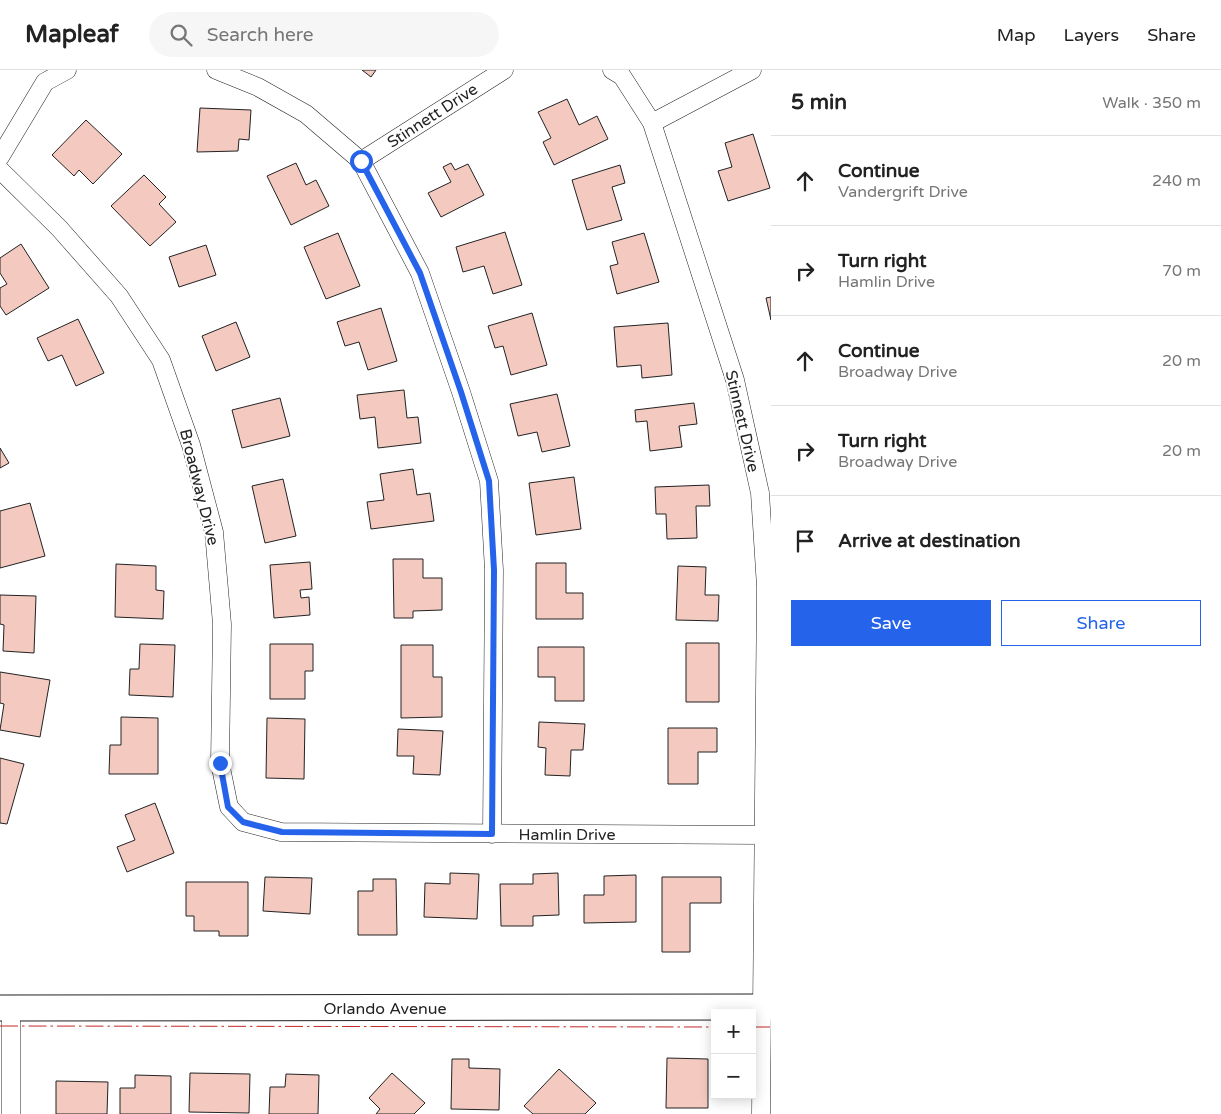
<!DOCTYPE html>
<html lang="en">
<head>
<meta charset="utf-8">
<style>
  body { margin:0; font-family:"Varela Round",sans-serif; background:#f6f6f6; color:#222 }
  .controls { position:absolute; right:15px; bottom:15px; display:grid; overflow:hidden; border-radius:0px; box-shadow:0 2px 12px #0003 }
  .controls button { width:45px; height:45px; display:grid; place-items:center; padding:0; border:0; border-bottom:1px solid #e0e0e0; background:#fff; color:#222; font:25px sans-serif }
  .stop { position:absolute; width:15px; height:15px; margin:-11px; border:4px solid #2563eb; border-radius:50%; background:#fff }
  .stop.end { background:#2563eb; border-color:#fff; box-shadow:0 1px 5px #0008 }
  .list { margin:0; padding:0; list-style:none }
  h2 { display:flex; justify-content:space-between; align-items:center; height:65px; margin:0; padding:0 20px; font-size:21px }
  h2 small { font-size:16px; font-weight:400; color:#767676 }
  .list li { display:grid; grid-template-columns:32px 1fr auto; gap:15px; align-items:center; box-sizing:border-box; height:90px; padding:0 20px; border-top:1px solid #e0e0e0 }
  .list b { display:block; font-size:19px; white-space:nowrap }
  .list p { margin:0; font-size:16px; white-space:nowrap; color:#767676 }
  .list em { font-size:16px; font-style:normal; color:#767676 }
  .actions { display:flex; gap:10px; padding:15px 20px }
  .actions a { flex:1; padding:11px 0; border:1px solid #2563eb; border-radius:0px; text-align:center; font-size:18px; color:#2563eb }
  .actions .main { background:#2563eb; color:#fff }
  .icon { flex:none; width:28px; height:28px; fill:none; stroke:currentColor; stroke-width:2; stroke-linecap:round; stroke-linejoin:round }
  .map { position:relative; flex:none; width:771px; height:1044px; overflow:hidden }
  header { display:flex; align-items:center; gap:30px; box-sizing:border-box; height:70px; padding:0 25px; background:#fff; border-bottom:1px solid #e0e0e0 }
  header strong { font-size:24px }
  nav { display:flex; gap:28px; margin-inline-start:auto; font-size:18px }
  .search { width:350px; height:45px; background:#f6f6f6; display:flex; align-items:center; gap:12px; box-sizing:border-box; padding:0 18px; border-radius:28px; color:#767676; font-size:19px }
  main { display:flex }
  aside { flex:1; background:#fff }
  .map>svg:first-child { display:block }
  .building { fill:#f3c9c0; stroke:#222 }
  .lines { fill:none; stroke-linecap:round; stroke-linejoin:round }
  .street-casing { stroke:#222; stroke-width:19 }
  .secondary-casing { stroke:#222; stroke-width:27 }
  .street { stroke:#fff; stroke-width:18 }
  .secondary { stroke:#fff; stroke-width:25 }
  .power { stroke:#c62828; stroke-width:1; stroke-dasharray:18 4 2.5 4; stroke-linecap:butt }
  .route { stroke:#2563eb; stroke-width:6 }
  .labels { text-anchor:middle; stroke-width:4; stroke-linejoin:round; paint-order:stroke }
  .street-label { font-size:16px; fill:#222; stroke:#fff }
</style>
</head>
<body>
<header>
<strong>Mapleaf</strong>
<div class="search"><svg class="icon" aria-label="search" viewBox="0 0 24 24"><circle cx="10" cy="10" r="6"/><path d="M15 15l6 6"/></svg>Search here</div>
<nav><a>Map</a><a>Layers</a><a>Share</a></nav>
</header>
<main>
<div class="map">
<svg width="771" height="1044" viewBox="0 0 771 1044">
  <rect width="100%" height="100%" fill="#fff"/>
  <path class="building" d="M362,0H376L371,7Z
    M567,29L579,55L597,46L608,69L554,95L543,72L551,68L538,42Z
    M200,38L251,40L249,70L239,69L238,81L197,82Z
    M86,50L122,84L93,114L79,100L74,106L52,85Z
    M753,64L770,118L728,131L718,101L732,97L725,73Z
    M296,93L306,115L316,110L329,136L291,155L267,106Z
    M451,93L455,100L468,94L484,125L441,147L428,123L451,112L443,97Z
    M620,95L625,113L612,117L622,150L587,160L572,110Z
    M144,105L166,127L159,134L176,152L150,176L111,136Z
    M505,162L522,215L493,224L484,196L463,202L456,177Z
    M338,163L360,216L326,229L304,177Z
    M644,163L659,212L617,224L610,196L618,194L612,172Z
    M21,174L49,218L6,245L0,236V218L7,214L0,203V188Z
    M206,175L216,205L179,217L169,187Z
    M771,227V250L766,228Z
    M381,238L397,291L368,300L359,272L345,276L337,252Z
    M532,243L547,295L511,305L503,276L495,278L488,256Z
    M78,249L104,303L76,316L62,285L48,291L37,268Z
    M236,252L250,287L216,301L202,266Z
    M668,253L672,305L642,308L641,295L617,297L614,257Z
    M404,320L407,348L418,347L421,373L378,378L375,347L360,349L357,325Z
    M557,324L570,376L542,382L537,362L518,366L510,334Z
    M280,328L290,366L242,378L232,340Z
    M694,333L697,354L679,356L682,377L650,381L647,351L636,352L635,340Z
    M0,378L9,393L0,398Z
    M413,399L417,425L430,423L434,451L371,459L367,432L384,430L380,404Z
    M574,407L581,459L536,465L529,413Z
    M283,409L296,466L265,473L252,416Z
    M709,415L710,436H696L697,468L667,469L666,444H656L655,417Z
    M30,433L45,486L0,498V441Z
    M393,489H423V508H442V540L413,541V548H394Z
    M310,492L312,519L300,520L301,528L309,527L310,545L274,548L270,495Z
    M536,493H566V523H583V549H536Z
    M116,494L156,496V520L164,521L163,549L115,547Z
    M678,496L706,497L705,525H719L718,551L676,550Z
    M0,525L36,526L34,583L3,581L4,555L0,554Z
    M686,573H719V632H686Z
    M140,574L175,575L173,627L129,625L130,599H139Z
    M270,574H313V601H305V629H270Z
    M401,575H433V607H442V647L401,648Z
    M538,577H584V631H555V607H538Z
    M0,602L50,610L40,667L0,660L4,634L0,633Z
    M121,647L158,648V704H109L110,675H121Z
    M267,648L305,649L304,709L266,708Z
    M539,652L585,654L583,680H571L570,706L545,705L546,678L538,677Z
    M668,658H717V682H698V714H668Z
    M398,659L443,661L440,705L413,704L414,686H397Z
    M0,688L24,694L7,754L0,753Z
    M155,733L174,783L127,802L117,777L135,770L125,745Z
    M450,803L479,804L477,849L424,847L425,813L450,814Z
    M558,803L559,845L533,846V856H501L500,814H533V804Z
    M636,805V852L584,853V825H604V806Z
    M265,807L312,808L310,844L263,841Z
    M662,807H721V833H690V882H662Z
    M373,809H396L397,865H358V821H373Z
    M186,812H248V866H219V861H194V846H186Z
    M667,988L708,989V1038H666Z
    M452,989H469V998L500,999L499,1040L451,1039Z
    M559,999L596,1033L585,1044H533L524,1036Z
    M190,1003L250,1004L249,1043L189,1042Z
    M392,1003L425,1033L414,1044H376L380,1039L369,1028Z
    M286,1004L319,1005L318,1044H269L270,1017H285Z
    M135,1005L171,1006V1044H120V1018H135Z
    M56,1011L108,1012L107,1044H56Z"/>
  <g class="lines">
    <g class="street-casing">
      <path id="street" d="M216,0L258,17L306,44L361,91L420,203L461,322L489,411L494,500L492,764
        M612,0L622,6L652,53L735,310L760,423L766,517L761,1044
        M652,53L752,0
        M0,87L45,12L67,0
        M361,91L504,0
        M0,100L59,158L119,226L161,290L191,375L214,462L222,554L220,693L229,737L243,752L281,762L763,765
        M11,1044V938"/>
    </g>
    <g class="secondary-casing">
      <path id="secondary" d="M0,938L771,937"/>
    </g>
    <use href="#street" class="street"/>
    <use href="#secondary" class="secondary"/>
    <path class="power" d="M0,956L715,957
      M752,957H771"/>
  </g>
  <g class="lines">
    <path class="route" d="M220,693L228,737L243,752L282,762L492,764L494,500L489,411L461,322L420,203L361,91"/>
  </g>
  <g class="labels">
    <g class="street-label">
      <text transform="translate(432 45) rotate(-33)" y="6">Stinnett Drive</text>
      <text transform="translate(743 351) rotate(77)" y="6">Stinnett Drive</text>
      <text transform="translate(200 417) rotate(76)" y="6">Broadway Drive</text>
      <text x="567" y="770">Hamlin Drive</text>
      <text x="385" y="944">Orlando Avenue</text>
    </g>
  </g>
</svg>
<div class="controls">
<button>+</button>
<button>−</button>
</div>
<div class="stop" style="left:361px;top:91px"></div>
<div class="stop end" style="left:220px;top:693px"></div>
</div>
<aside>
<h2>5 min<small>Walk · 350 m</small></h2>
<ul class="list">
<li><svg class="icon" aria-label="ahead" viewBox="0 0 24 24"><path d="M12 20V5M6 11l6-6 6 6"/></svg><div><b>Continue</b><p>Vandergrift Drive</p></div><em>240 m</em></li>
<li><svg class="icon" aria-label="right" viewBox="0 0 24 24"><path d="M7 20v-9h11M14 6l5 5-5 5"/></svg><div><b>Turn right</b><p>Hamlin Drive</p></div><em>70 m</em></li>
<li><svg class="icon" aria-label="ahead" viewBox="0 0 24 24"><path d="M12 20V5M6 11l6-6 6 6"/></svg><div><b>Continue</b><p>Broadway Drive</p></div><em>20 m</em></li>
<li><svg class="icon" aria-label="right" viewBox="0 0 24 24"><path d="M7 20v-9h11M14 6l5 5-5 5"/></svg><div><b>Turn right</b><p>Broadway Drive</p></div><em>20 m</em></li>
<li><svg class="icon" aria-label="arrive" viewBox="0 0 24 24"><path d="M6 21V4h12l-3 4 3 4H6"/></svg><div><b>Arrive at destination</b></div></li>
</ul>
<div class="actions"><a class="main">Save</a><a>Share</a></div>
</aside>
</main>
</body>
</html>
